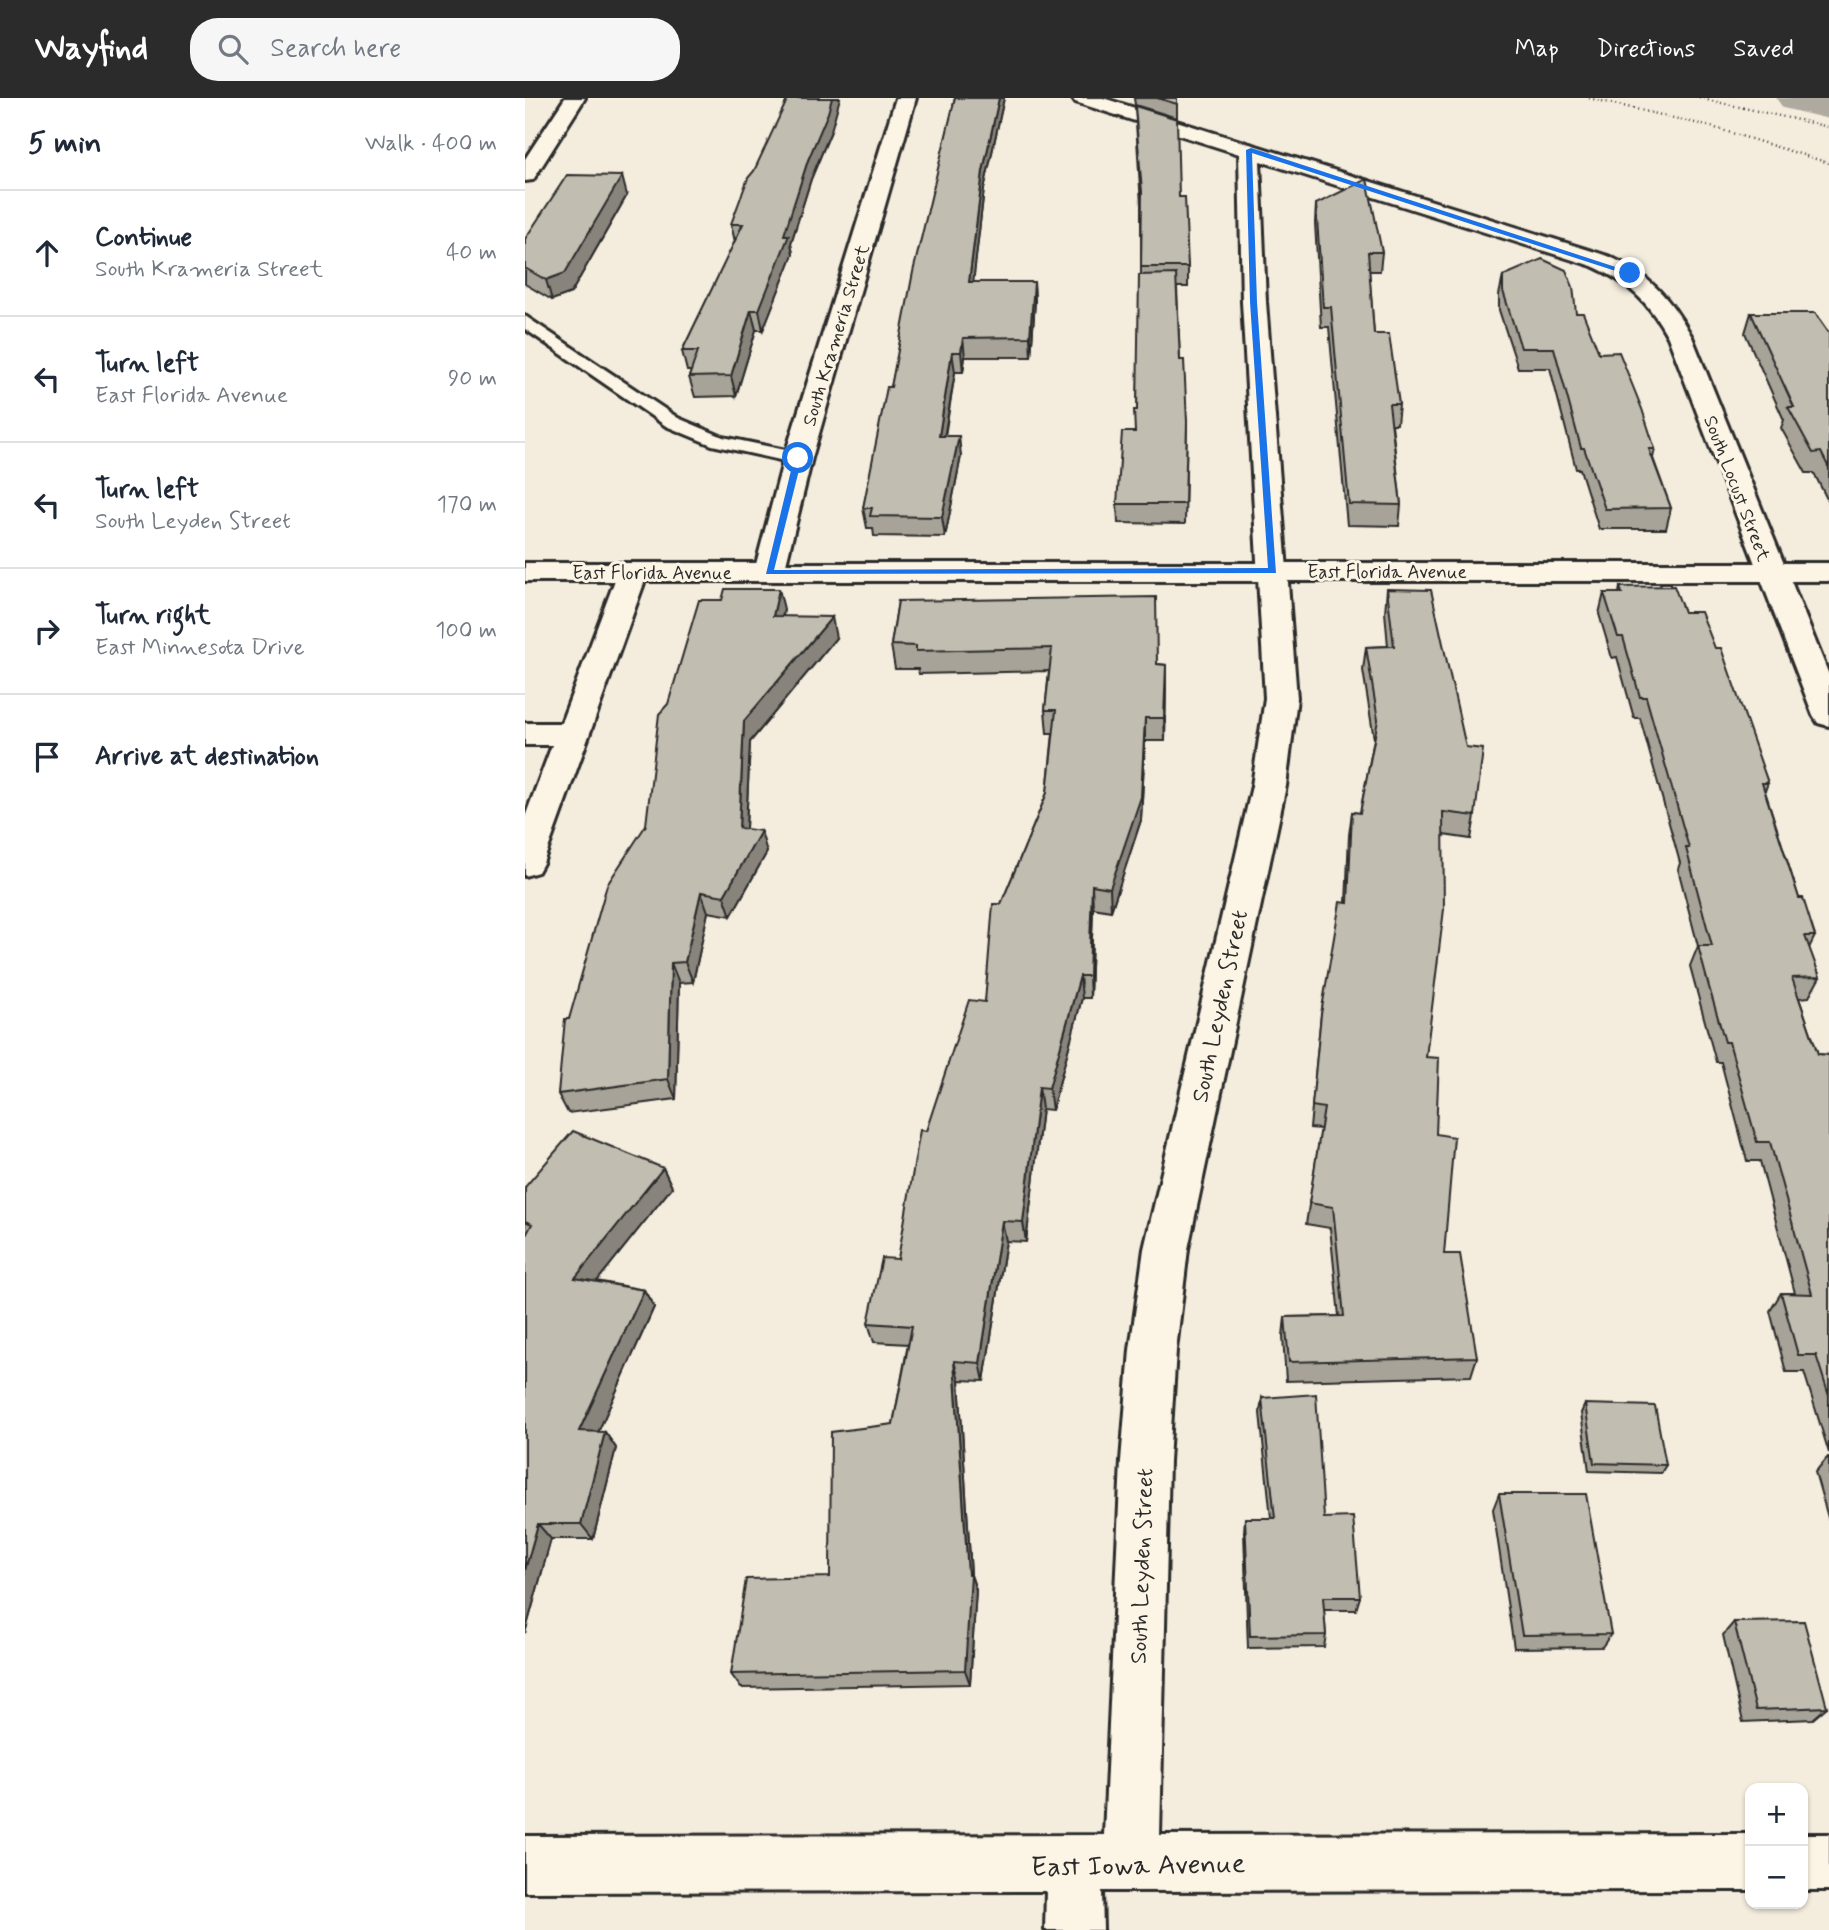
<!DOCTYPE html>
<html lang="en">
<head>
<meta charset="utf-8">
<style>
  body { margin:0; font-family:Mynerve,sans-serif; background:#f6f6f7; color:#1f2937 }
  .controls { position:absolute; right:21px; bottom:21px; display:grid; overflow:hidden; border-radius:14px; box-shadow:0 2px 5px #0004 }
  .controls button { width:63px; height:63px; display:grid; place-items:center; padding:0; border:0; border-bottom:2px solid #e0e1e3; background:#fff; color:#1f2937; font:35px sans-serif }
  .stop { position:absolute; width:21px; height:21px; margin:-16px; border:5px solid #1a73e8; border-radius:50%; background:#fff }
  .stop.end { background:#1a73e8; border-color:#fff; box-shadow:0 2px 7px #0008 }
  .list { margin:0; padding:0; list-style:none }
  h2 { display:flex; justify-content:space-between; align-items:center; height:91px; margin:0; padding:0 28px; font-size:30px }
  h2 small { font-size:23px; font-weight:400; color:#747a83 }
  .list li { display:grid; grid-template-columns:46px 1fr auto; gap:21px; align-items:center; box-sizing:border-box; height:126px; padding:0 28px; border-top:2px solid #e0e1e3 }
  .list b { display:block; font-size:26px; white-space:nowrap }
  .list p { margin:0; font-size:23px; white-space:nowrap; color:#747a83 }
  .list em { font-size:23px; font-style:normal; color:#747a83 }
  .icon { flex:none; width:38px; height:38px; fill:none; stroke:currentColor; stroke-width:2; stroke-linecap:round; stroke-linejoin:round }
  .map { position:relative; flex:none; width:1304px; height:1832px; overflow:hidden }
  header { display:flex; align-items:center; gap:42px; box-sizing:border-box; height:98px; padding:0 35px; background:#2b2b2b; color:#fff }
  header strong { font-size:33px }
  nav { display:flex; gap:38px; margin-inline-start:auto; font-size:24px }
  .search { width:490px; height:63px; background:#f6f6f7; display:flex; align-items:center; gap:18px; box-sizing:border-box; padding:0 24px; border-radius:28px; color:#747a83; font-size:26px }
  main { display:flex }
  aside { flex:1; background:#fff }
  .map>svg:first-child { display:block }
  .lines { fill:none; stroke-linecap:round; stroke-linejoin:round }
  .river { fill:#afaaa0; fill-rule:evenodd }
  .service-casing { stroke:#2b2b2b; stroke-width:6 }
  .minor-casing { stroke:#2b2b2b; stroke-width:6 }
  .tertiary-casing { stroke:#2b2b2b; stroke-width:6 }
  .path { stroke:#2b2b2b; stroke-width:2.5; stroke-dasharray:1 3.5; stroke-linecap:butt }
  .service { fill:#fcf5e5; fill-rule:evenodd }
  .minor { fill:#fcf5e5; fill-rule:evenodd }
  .tertiary { fill:#fcf5e5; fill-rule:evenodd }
  .wall { fill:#a7a398; stroke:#2b2b2b; stroke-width:2 }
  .shaded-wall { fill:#88847c; stroke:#2b2b2b; stroke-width:2 }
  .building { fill:#c2bdb1; stroke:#2b2b2b; stroke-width:2 }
  .route { fill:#1a73e8 }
  .labels { text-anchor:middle; stroke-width:6; stroke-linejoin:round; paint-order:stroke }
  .far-street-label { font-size:19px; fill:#2b2b2b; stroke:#fcf5e5 }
  .street-label { font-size:23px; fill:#2b2b2b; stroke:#fcf5e5 }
  .near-street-label { font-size:28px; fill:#2b2b2b; stroke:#fcf5e5 }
</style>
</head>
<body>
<header>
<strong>Wayfind</strong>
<div class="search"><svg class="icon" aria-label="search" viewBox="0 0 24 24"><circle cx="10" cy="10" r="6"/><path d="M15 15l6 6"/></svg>Search here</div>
<nav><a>Map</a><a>Directions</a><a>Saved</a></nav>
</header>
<main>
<aside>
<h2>5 min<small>Walk · 400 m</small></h2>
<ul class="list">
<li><svg class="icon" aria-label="ahead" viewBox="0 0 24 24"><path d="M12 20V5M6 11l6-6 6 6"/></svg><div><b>Continue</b><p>South Krameria Street</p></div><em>40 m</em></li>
<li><svg class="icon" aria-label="left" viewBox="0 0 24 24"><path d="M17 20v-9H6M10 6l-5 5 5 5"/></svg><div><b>Turn left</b><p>East Florida Avenue</p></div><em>90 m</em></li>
<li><svg class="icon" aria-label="left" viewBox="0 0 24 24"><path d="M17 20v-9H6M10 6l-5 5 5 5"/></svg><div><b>Turn left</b><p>South Leyden Street</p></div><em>170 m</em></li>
<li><svg class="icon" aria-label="right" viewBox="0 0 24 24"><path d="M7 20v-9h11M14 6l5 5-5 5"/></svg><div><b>Turn right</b><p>East Minnesota Drive</p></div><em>100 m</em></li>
<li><svg class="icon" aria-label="arrive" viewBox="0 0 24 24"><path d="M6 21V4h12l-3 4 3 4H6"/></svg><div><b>Arrive at destination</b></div></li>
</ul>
</aside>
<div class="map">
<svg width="1304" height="1832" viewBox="0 0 1304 1832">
  <rect width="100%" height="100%" fill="#f4edde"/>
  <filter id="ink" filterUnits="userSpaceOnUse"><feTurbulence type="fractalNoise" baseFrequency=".0143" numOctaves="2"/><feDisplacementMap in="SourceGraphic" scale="14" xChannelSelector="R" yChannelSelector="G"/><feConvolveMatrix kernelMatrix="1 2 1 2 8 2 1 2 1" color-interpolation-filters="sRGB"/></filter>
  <g filter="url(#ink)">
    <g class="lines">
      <path class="river" d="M1251,0H1304V21L1258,10Z"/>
      <g class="service-casing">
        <path id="service" d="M0,218L153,320L198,339L280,356L282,360L273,366L187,347L141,328L0,231Z"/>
      </g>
      <g class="minor-casing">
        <path id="minor" d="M40,0H60L8,82L0,83V61Z
          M371,0H391L287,360L259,474L254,480L244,483L234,480L229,474L259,360Z
          M547,0H578L1083,158C1124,176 1146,201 1167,239L1304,577V628L1293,625L1288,617L1143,239C1124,204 1103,184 1067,168L735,63L741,204L772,600L761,688L663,1151L651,1252L644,1363L635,1737L1225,1736V1792L577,1793L578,1832H520L521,1793L0,1794V1738L579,1737L596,1363L605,1252L619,1151L727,688L740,600L717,204L714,56L550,4Z
          M108,465L118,468L123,474L18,765L13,774L0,778V719L27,647H0V625H36L93,474L98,468Z
          M1278,1736H1304V1792H1278Z"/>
      </g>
      <g class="tertiary-casing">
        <path id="tertiary" d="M0,465H1304V483H0Z"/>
      </g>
      <path class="path" d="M1064,0L1187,29L1304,65
        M1174,0L1304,29"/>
      <use href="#service" class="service"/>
      <use href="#minor" class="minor"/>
      <use href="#tertiary" class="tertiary"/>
    </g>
    <path class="wall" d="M430,0H479L459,91L448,184H509L510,203L506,259H440L438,274H430L420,338L436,358L420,439L349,438L348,430H342L338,410L366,289Z
      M609,0H652V20L610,7Z
      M610,8L654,99L663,169V189H652L655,262L662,324L660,426L593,425L592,406L610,334L612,312L616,177V107Z
      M306,33L286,81L266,145L268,156L238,232H231L211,298L170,299L164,279L166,273H162L157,253L210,144L206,126Z
      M102,97L46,195L27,202L0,186V141Z
      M791,106L857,154L855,173H844L849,236L874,306L872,326H867L876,407L874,428L822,427L804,229H796L790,125Z
      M978,178L1051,215L1130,351L1128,360L1146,410L1141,431H1074L1055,371H1051L1025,270H993L974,212V197Z
      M1226,215L1304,235V405L1289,375H1281L1256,330L1259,322L1220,235Z
      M1095,489L1159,514L1190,550L1243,685L1240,693L1274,800L1290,838L1284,850L1295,879L1284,899L1274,900L1293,956L1304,957V1355L1279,1274H1261L1245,1213L1256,1195H1270L1235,1063H1222L1196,964H1191L1176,909L1165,868L1173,848L1153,771L1155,765L1115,620H1109L1092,559L1087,560L1074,516L1079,495H1094Z
      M862,491L950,718L946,741L918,737L901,959L911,1036L919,1156L952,1259L946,1278L761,1283L758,1238L760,1219L814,1218L805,1130L781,1126L796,1031L785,1030L796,916L821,805L824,737L827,714L835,715L849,641L838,572L841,549L863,548L860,514Z
      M373,503L632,566L641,567L640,643H620L616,722L586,813L568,810L565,900H557L527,1012L517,1011L501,1144L481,1143L459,1283L434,1282L446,1477L451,1492L445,1586L216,1590L206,1576L305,1479L368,1326L383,1246L349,1244L343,1225L373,1161L401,1033L460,904L476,806L522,695L528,635H522L520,612L524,573L394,576L393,571H370L366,547Z
      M259,511L258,518L311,540L225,644L221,731L242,754L206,818L183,814L168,884L154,885L151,1001L43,1015L33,996L44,921L121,727Z
      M138,1070L147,1089L72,1183L119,1192L129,1209L73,1334H80L91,1350L68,1441H26L0,1535V1139L1,1137L0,1136V1089Z
      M737,1300L799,1420L835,1499L831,1512H799L801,1537L799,1549L723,1550L719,1434L720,1420H746L735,1315Z
      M1060,1306L1141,1367L1136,1375L1064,1373L1056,1315Z
      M1303,1359H1304V1423L1290,1374Z
      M974,1396L1086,1536L1077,1549L989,1550L968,1411Z
      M1209,1524L1302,1609L1288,1621L1218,1624L1198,1537Z"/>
    <path class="shaded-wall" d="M307,0H315L306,33L286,81L266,145L268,156L238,232L234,212L283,62Z
      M474,0H479L459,91L446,203L444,184L458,73Z
      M97,78L102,97L46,195L27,202L21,182Z
      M509,184L510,203L506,259L505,239Z
      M226,212L231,232L211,298L206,278Z
      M438,240L440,259L438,274L436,254Z
      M427,254L430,274L416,358L414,338Z
      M434,338L436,358L420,439L417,419Z
      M254,491L259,511L253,539L248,518Z
      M307,519L311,540L225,644L220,750L214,730L219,623Z
      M641,567V590L640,643L639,620Z
      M620,620V643L616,722L586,813L585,790Z
      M236,733L242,754L206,818L199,798Z
      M567,787L568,810L565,900L564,878Z
      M176,794L183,814L168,884L160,864Z
      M146,865L154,885L151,1001L143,981Z
      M555,878L557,900L527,1012L524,990Z
      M514,989L517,1011L501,1144L498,1124Z
      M138,1070L147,1089L61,1197L50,1180Z
      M477,1123L481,1143L459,1283L455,1265Z
      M119,1192L129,1209L66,1350L54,1333Z
      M429,1263L434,1282L446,1477L451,1492L445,1586L440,1572L443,1477Z
      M80,1334L91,1350L68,1441L56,1426Z
      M13,1426L26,1441L0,1535V1472Z"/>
    <path class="building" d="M263,0H307L303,15L283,62L259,137H264L234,212H226L206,278L164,279L173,253H157L218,126H206L223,80L229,73Z
      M430,0H474L458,73L444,184H509L505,239L438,240L436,254H427L414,338H434L417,419L345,418L347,410H338L362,289H366L388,174Z
      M632,0H652V6Z
      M610,8L652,21L654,99H660L663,169H616L617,94Z
      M42,77L97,78L40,175L21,182L0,170V141Z
      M842,81L857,154H843L849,236H864L874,306H864L876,407L824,406L806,209H798L791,106Z
      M1017,161L1041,172L1048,189L1051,215H1058L1074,255L1094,254L1117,311L1130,351H1124L1146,410L1080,411L1059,350H1056L1029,250H996L978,193V178Z
      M651,176L655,262H659L662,324L660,406H592L597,334H610L609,312H612L614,177Z
      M1226,215H1290L1304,235V370L1296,354L1288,355L1263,309H1269Z
      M1149,488L1159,514H1176L1190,550H1196L1243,685H1237L1274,800H1278L1290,838H1280L1295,879L1267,880L1293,956L1304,957V1298L1291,1257H1273L1256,1195L1287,1196L1245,1044H1232L1204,944H1200L1184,889L1173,848H1187L1161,750H1164L1121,599H1115L1098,539H1093L1079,495H1097L1095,489Z
      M200,491H254L248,518L307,519L219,623L214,730L236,733L199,798L176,794L160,864L146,865L143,981L33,996L40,921H44L82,787L121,727L134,616L143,606L174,502H197Z
      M862,491L906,492L941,649L958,651L950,718L918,714L919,811L901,959L914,960L911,1036L929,1039L919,1156H935L952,1259L764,1264L760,1219L819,1218L808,1109L784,1105L799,1010L787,1008L796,916L815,804L823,805L827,714L835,715L853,622L841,549L869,548Z
      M631,499L632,566L641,567L639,620H620L616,699L585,790L567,787L564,878H555L524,990L514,989L498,1124L477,1123L455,1265L429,1263L443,1477H446L440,1572L206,1576L221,1481L305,1479L306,1334L368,1326L387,1228L343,1225L357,1160L373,1161L395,1032L401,1033L444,902L460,904L468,806H476L522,695L531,612H520L527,550L391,553V548L366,547L373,503Z
      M48,1033L138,1070L50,1180L119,1192L54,1333L80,1334L56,1426H13L0,1472V1139L7,1126L0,1123V1089Z
      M791,1296L799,1420L828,1419L835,1499H798L801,1537L725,1538L720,1420H750L737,1300Z
      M1060,1306L1130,1308L1141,1367L1069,1365Z
      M974,1396H1061L1086,1536L997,1537Z
      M1279,1523L1302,1609L1231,1612L1209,1524Z"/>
  </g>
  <path class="route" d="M726,50L1109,175L1103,177L727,55L732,204L751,475L241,476L269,360L273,358L277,360L249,472L743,470L725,204L721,52Z"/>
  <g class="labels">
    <g class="far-street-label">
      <text transform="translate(310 237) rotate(-73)" y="7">South Krameria Street</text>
      <text transform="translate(1213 390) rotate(69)" y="7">South Locust Street</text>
      <text x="862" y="480">East Florida Avenue</text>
      <text x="127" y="481">East Florida Avenue</text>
    </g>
    <g class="street-label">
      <text transform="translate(694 908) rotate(-78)" y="8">South Leyden Street</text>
      <text transform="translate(616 1468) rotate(-88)" y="8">South Leyden Street</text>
    </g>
    <g class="near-street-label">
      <text transform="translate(613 1766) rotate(-1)" y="10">East Iowa Avenue</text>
    </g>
  </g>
</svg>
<div class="controls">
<button>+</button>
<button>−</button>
</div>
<div class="stop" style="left:273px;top:360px"></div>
<div class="stop end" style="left:1105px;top:175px"></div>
</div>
</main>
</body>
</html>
